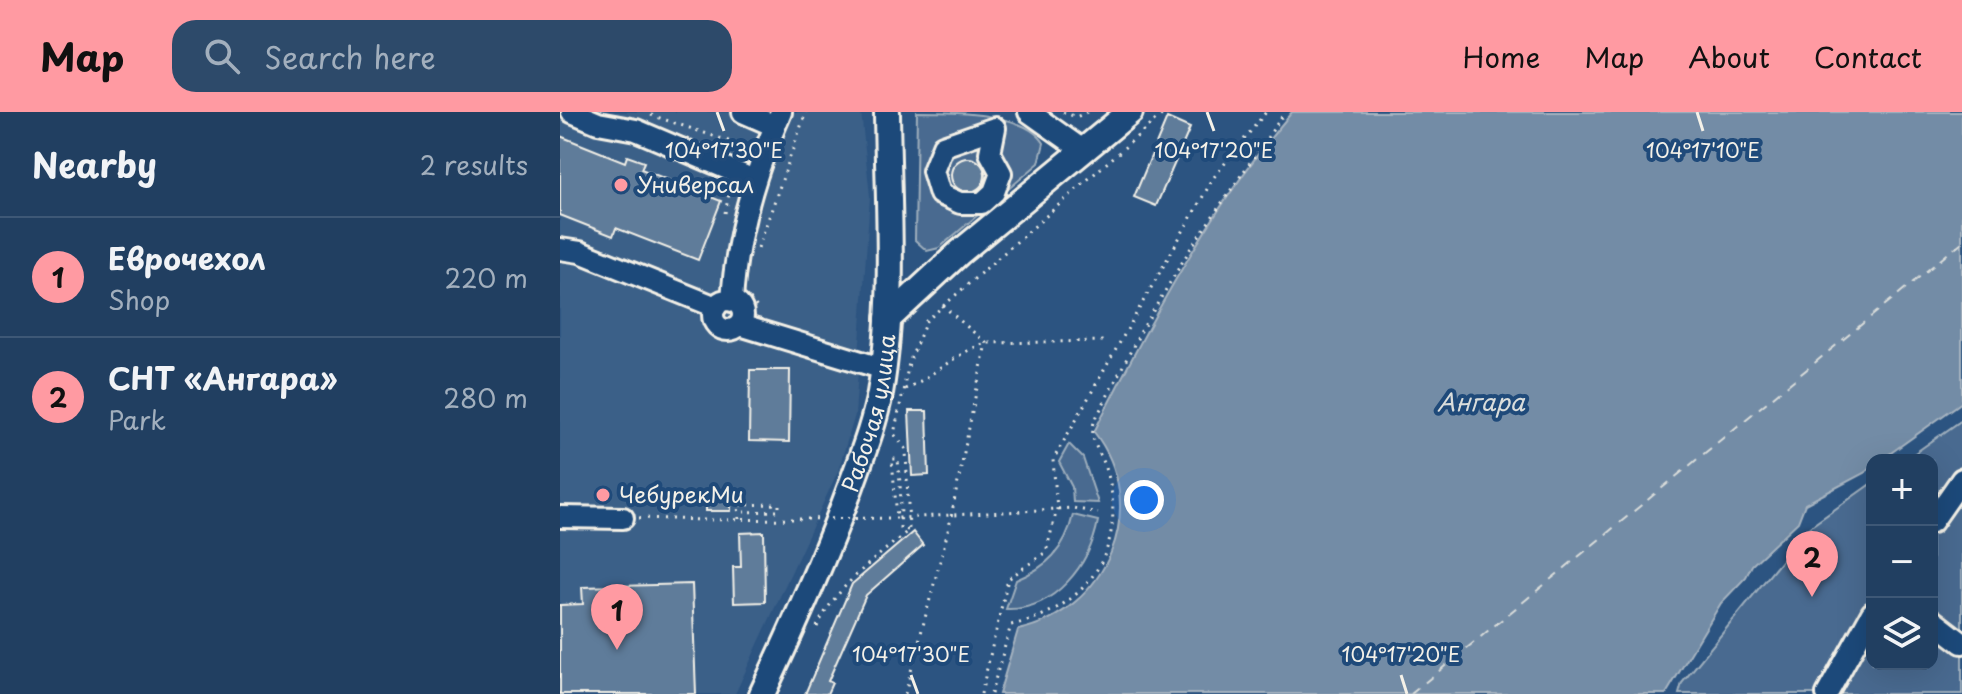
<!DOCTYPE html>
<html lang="en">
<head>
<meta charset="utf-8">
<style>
  body { margin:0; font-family:"Playpen Sans",sans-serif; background:#2d4a6a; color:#f1f3f6 }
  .controls { position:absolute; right:24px; bottom:24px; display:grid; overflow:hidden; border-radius:16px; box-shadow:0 8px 32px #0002 }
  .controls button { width:72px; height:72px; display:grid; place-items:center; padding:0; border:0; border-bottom:2px solid #3e5876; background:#213f61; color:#f1f3f6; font:40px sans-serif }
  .you { position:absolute; left:584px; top:388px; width:28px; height:28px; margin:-20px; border:6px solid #fff; border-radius:50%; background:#1a73e8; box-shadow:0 0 0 12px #1a73e833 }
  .badge { display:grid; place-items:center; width:52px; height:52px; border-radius:50%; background:#ff9aa2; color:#111; font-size:26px; font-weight:700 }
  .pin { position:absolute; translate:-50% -66px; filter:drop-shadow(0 2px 4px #0008) }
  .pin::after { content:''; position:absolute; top:42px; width:28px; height:24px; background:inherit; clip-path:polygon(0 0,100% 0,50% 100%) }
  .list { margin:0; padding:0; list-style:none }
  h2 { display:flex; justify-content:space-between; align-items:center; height:104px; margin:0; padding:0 32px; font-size:34px }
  h2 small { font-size:26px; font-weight:400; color:#a2afbd }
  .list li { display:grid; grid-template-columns:52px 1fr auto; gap:24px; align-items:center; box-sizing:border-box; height:120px; padding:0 32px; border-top:2px solid #3e5876 }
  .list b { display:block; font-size:30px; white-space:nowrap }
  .list p { margin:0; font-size:26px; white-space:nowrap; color:#a2afbd }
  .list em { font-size:26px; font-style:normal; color:#a2afbd }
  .icon { flex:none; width:44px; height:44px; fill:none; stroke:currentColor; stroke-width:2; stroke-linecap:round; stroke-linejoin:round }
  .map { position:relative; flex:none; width:1402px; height:582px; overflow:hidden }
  header { display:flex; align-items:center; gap:48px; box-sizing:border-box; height:112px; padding:0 40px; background:#ff9aa2; color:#111 }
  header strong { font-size:38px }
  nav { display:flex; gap:44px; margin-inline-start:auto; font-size:28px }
  .search { width:560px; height:72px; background:#2d4a6a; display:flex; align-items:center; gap:20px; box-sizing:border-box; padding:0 28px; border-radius:24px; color:#a2afbd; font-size:30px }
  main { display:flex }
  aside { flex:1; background:#213f61 }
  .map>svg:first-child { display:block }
  .built { fill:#3b6088 }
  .green { fill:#496b90; stroke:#9eaebc; stroke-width:2 }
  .water { fill:#738ca6; stroke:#a7b4c0; stroke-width:2 }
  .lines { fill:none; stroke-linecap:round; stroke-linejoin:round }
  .ferry { stroke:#dadddb; stroke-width:2; stroke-dasharray:10 8; stroke-linecap:butt }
  .building { fill:#5e7b9a; stroke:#f4f1e8; stroke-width:2 }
  .minor-casing { stroke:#f4f1e8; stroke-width:26 }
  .major-casing { stroke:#f4f1e8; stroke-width:30 }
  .path { stroke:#f4f1e8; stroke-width:3; stroke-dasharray:2 6; stroke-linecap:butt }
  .minor { stroke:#1f4a7a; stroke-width:20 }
  .major { stroke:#1f4a7a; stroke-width:24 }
  .path-bridge { stroke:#f4f1e8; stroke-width:3; stroke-dasharray:2 6; stroke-linecap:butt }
  .ticks { fill:none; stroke:#f4f1e8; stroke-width:3 }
  .poi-dot { fill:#ff9aa2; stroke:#1f4a7a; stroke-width:3 }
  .labels { text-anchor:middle; stroke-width:8; stroke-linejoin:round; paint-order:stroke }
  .poi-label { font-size:22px; fill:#f4f1e8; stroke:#1f4a7a; text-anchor:start }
  .street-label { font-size:22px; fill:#f4f1e8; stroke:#1f4a7a }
  .water-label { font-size:24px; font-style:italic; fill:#dadddb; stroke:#1f4a7a }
  .ticks-label { font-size:20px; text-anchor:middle; fill:#f4f1e8; stroke:#1f4a7a; stroke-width:8; stroke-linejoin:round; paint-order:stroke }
</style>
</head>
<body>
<header>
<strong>Map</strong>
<div class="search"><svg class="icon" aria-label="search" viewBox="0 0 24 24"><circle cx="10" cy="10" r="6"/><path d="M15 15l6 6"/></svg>Search here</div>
<nav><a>Home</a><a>Map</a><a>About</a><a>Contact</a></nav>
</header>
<main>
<aside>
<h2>Nearby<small>2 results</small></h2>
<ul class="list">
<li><span class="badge">1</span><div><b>Еврочехол</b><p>Shop</p></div><em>220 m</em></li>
<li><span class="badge">2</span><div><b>СНТ «Ангара»</b><p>Park</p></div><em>280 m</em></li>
</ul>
</aside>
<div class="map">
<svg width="1402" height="582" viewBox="0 0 1402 582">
  <rect width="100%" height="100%" fill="#2c5481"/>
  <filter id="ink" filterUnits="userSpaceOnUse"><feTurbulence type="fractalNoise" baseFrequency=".0125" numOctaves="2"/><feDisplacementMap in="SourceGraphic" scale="16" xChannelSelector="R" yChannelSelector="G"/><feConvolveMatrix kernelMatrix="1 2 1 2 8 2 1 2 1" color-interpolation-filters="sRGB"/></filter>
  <g filter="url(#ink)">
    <path class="built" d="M0,0H301L310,84L295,303L278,359L175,582H0Z"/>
    <path class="green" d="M357,0C393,0 465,0 484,31L479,51L379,136L367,139L355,128Z
      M1402,308V582H1119L1122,571L1247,417L1312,371V552H1372V348H1345Z
      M509,332L523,346L538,391L513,390L512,375L499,350Z
      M513,403L538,409C530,452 495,499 446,497L456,468C487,455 505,438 513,403Z"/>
    <path class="water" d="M732,0H1402V290L1321,348H1312V355L1304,361L1245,392L1238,410L1192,453L1186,465L1161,491L1106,582H439L458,518C547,499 592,395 534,320C590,209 651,95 732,0Z"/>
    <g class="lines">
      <path class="ferry" d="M851,582L1402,130"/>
    </g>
    <path class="building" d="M607,6L630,16L596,94L574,85Z
      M0,24L65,50L67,44L84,50L81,57L161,89L138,148L56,116L53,124L0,103Z
      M391 63a17 17 0 1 1 34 0a17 17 0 1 1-34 0Z
      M190,258H230L229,330L189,329Z
      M349,299H367L369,363L352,364Z
      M146,387H171V399H146Z
      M204,420L205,490L174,491L173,455H181L180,421Z
      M353,420L363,433L306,483L268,569L272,571L267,582H245L292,472Z
      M132,472L136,582H0V493L23,492L22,475Z"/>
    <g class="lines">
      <g class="minor-casing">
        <path id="minor" d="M12,0L38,11L76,18L194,68
          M183,0L215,14
          M469,0L524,39
          M435,16L430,41L441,61L434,80L422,91H400L380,82L373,59L383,34Z
          M0,137L20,140L156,195
          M153 203a15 15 0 1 1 30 0a15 15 0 1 1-30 0Z
          M172,189C176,122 194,61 221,0
          M180,213L324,257
          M0,405L63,406
          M1372,410L1402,367
          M1372,508L1402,531
          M1267,582L1312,501"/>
      </g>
      <g class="major-casing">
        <g id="major">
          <path d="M328,207L399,141L570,0"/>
          <path id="s1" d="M202,582C234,514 265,445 291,374C302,343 314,313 320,281C336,188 328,93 327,0"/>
        </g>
      </g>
      <path class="path" d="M503,0L516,5L527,0
        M91,3L186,35
        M165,101L169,82
        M198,136L246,0
        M190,187L200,199
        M345,277C374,264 397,240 426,231L548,229
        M79,406L143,408
        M179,407L178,393L219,392V399L184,400
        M348,418L340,416C342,393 340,370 338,347H332L337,406H341L513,396L538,401
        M257,515C277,473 314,448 349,418L346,337L334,322L349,251L366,209L605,0
        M345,582L389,415L426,231L382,193
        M421,582L448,467L486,440L497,397L493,348L654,65L706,0
        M431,582L451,513C529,497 570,434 546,356C540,338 529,331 534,310L581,219L632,134L725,0"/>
      <use href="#minor" class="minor"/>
      <use href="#major" class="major"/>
      <path class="path-bridge" d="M143,408L337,406"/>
    </g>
  </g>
  <path class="ticks" d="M157,0L164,19M647,0L654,19M1137,0L1143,19M351,563L358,582M841,563L847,582"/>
  <g class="poi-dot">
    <circle cx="61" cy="73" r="8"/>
    <circle cx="43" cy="383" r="8"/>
  </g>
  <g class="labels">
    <g class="poi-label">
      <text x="77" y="81">Универсал</text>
      <text x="59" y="391">ЧебурекМи</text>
    </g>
    <g class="street-label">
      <text dy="8" stroke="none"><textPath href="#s1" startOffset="302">Рабочая улица</textPath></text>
    </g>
    <g class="water-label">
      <text x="921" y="299">Ангара</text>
    </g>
  </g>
  <g class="ticks-label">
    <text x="164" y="46">104°17'30"E</text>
    <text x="654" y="46">104°17'20"E</text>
    <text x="1143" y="46">104°17'10"E</text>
    <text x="351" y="550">104°17'30"E</text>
    <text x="841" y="550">104°17'20"E</text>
  </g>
</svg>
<div class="controls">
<button>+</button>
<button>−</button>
<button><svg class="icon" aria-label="layers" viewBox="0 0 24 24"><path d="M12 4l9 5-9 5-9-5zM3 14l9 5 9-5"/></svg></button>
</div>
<div class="you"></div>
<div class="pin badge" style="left:57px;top:538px">1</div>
<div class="pin badge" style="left:1252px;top:485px">2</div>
</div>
</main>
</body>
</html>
